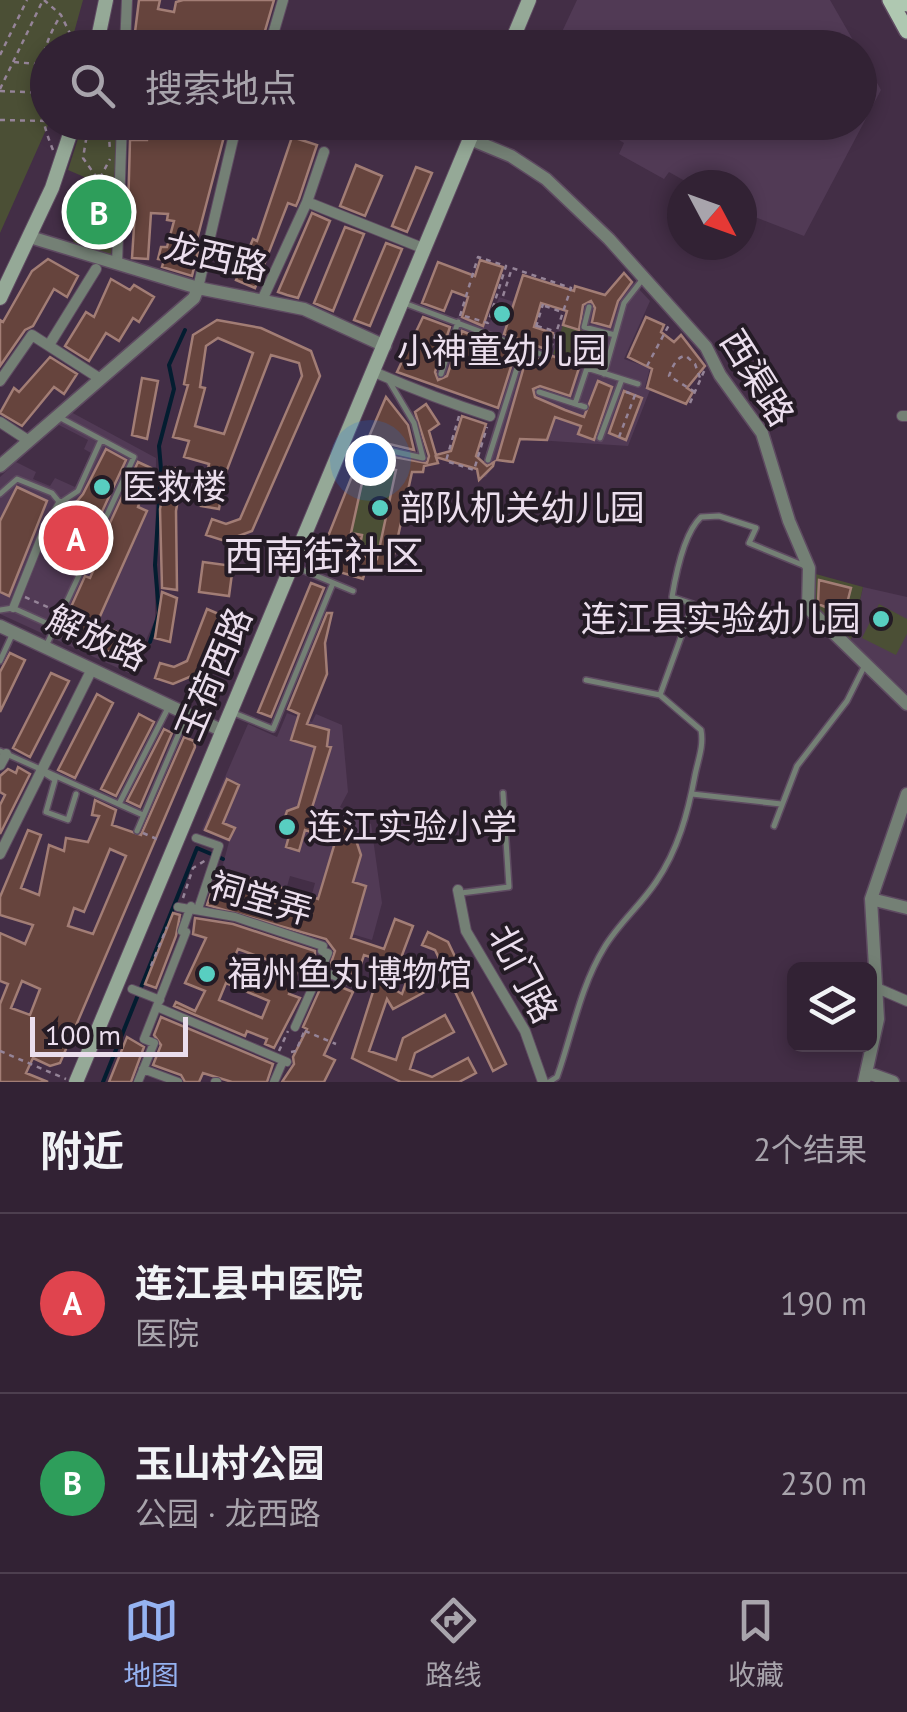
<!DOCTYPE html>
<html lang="zh">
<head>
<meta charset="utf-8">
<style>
  body { margin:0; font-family:"PT Sans","Noto Sans SC",sans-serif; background:#3a2a3c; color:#f1f3f6 }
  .controls { position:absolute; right:30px; bottom:30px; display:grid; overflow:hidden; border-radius:15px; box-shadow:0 5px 15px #0003 }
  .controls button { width:90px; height:90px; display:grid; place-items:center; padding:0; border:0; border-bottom:2px solid #4d3f4f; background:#322234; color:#f1f3f6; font:50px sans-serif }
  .compass { position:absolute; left:667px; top:170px; width:90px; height:90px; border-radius:50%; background:#322234; box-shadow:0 5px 15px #0003; rotate:131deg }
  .scale { position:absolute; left:30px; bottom:25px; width:158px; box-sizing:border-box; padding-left:10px; border:5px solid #ebdeed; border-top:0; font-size:28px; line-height:35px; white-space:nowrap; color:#ebdeed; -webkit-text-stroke:8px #241b25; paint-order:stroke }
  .you { position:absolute; left:370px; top:460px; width:35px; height:35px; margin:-25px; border:8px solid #fff; border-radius:50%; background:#1a73e8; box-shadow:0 0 0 15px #1a73e833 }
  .badge { display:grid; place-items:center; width:65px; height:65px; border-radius:50%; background:#95b2f1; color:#fff; font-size:32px; font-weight:700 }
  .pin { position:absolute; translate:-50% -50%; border:5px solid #fff; box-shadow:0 2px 10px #0006 }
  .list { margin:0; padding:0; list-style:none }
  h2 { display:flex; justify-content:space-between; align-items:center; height:130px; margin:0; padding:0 40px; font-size:42px }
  h2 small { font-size:32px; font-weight:400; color:#a8a4ac }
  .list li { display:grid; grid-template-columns:65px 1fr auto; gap:30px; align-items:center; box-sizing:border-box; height:180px; padding:0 40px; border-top:2px solid #4d3f4f }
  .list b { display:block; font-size:38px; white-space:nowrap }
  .list p { margin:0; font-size:32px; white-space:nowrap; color:#a8a4ac }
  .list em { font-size:32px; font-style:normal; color:#a8a4ac }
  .icon { flex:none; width:55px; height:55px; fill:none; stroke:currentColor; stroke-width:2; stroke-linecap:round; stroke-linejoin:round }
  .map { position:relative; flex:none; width:907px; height:1082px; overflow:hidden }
  .search { position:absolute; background:#322234; box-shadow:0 5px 15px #0003; left:30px; right:30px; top:30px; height:110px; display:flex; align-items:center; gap:25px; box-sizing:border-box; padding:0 35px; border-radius:55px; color:#a8a4ac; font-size:38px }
  .sheet { height:490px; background:#322234 }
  nav { display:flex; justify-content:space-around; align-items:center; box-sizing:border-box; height:140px; border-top:2px solid #4d3f4f; background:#322234; font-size:28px; color:#a8a4ac }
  nav a { display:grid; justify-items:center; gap:5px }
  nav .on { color:#95b2f1 }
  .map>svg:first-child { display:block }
  .built { fill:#513a55 }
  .green { fill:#4b4f35 }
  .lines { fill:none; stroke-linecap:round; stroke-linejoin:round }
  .stream { stroke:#031d30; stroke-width:4 }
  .building { fill:#66443d; stroke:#a27d75; stroke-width:2.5; fill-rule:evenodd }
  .service-casing { stroke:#5e4a61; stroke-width:8 }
  .pedestrian-casing { stroke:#5e4a61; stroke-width:10 }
  .minor-casing { stroke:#5e4a61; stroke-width:12 }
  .tertiary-casing { stroke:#5e4a61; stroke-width:15 }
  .secondary-casing { stroke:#5e4a61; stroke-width:16 }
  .primary-casing { stroke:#5e4a61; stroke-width:18 }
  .path { stroke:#958498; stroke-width:2.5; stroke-dasharray:5 5; stroke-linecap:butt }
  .service { stroke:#748075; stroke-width:5 }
  .pedestrian { stroke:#748075; stroke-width:8 }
  .minor { stroke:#748075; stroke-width:10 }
  .tertiary { stroke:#748075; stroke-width:12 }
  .secondary { stroke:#95a997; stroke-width:14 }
  .primary { stroke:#afc8b1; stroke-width:15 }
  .poi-dot { fill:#58cec1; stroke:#241b25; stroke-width:4 }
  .labels { text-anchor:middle; stroke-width:8; stroke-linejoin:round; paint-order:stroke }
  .street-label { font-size:35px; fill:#ebdeed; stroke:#241b25 }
  .poi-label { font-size:35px; fill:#ebdeed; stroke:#241b25; text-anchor:start }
  .quarter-label { font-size:40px; fill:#ebdeed; stroke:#241b25 }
</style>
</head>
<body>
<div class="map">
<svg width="907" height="1082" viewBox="0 0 907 1082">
  <rect width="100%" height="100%" fill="#432e46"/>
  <path class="built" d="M577,0H830L857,47H526L533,32L560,36Z
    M860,52L881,90L804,236L742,212V185H692L669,172L664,179L619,154L624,143L591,123L860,122Z
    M624,273L650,301L624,359L650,368L645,387L650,390L628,446L521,439L513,462L497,460L486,477L479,478L499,408L435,388L458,316L489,325L499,297L514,302L502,339L550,354L575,286L605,294Z
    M69,411L156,458L155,620L131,674L0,614V477L16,462L36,472L33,479L50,486L55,478L75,487L91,453L84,449L88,440L55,423Z
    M863,587L907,597V693L851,640Z
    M287,713L312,722L316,714L342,725L348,792L340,807L371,824L382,903L372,940L305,920L315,883L290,876L286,890L222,868L229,842L202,830L248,724L277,737Z"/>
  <path class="green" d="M0,0H83L70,47L48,48L49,123L0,233Z
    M83,123H117L111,255L73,242L96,182L68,170Z
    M563,325L608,337L600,366L553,354Z
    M366,465L396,470L377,559L356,566L362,536L351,533Z
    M812,573L863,587L851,640L814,611Z
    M879,604L907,619V634L896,655L862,638Z"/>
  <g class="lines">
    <path class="stream" d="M150,642L159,613L155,565L161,469L159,446L174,389L169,365L185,330
      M103,1082L197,848L223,859"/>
  </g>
  <path class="building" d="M139,0H160L158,9L174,12L176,2L183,0H274L260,48H144L145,42L134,40Z
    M149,122L227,125L194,251L198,252L192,276L162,267L164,260L158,259L161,247H167L174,221L167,220L168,214L151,213L148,259L132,258L135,211H128L130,140H147Z
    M292,137L317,145L299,199L296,206L288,203L255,288L236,280L253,239L257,241Z
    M356,165L382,176L365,216L340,206Z
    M416,167L432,173L407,232L392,226Z
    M312,213L330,221L298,298L287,295L278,292Z
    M345,227L364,234L333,311L314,303Z
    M386,243L402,249L370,326L354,320Z
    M48,259L78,276L67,297L54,289L33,326L25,330L0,366V320L3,322L32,271Z
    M480,260L503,267L483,326L462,317L468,297L452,291L444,311L422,303L438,262L475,276Z
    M624,273L632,282L618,301L610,327L592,322L595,308L591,301L583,305L579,330L563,325L567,311L541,303L534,327L553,333L548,350L504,334L523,275L574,291L575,286L605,295Z
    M111,279L130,290L134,285L154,297L139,322L133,318L119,341L106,333L89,361L65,346L86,312L94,317Z
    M423,317L450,327L435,372L438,380L447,376L462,331L479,338L471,361L489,367L496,346L516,351L498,408L397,372Z
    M646,317L664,325L661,332L674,342L681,335L705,366L687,388L693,392L686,404L647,388L652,369L628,357Z
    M217,320L261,328L311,351L320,376L252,531L225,541L206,535L212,519L226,524L240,519L302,376L299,363L271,355L225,475L219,509L201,506L209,464L184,457L189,441L173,437L188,385L184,384L193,335ZM218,338L253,353L224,434L195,426L205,388L200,387L206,346Z
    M527,356L546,362L552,356L580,365L570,396L540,386L533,389L535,397L565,410L584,417L598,381L612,387L594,440L578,434L581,426L555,417L547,440L520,439L513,462L497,460Z
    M50,357L77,374L64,394L54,387L22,426L0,413L14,388L19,392Z
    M142,378L158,381L147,439L132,435Z
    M624,391L642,398L626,440L609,433Z
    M386,397L408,425L414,450L368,439Z
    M426,404L439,424L429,431L436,455L451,451L462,416L486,424L476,456L487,466L494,462L493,466L479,480L477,469L436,457L438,463L424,466L423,472H412L390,573L366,568L363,579L329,569L321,554L362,451L427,463L429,456L415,412ZM366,465L396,470L377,559L358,555L362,535L351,533Z
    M106,449L126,460L81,557L51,544L53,530L83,494Z
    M138,462L151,468L138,507L147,511L97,623L134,640L125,659L65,632L76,609L71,607L85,576L90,578L96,564L92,562Z
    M168,467L183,470L176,511L177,590L162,588L160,509Z
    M17,487L47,501L9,596L0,592V521Z
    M203,562L233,566L229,596L199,592Z
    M819,580L851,588L844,615L818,604Z
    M311,583L324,588L271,717L258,712Z
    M162,592L177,598L170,642L155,638Z
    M207,609L221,615L199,673L173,684L155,678L160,663L174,667L187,661Z
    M327,613H332L325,643L327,674L307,724L329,730L327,746L331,747L311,811L351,825L361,855L353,882L366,886L351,938L384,949L395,919L413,926L398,966L364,955L357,976L330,966L335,951L326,939L207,905L219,869L318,899L336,839L305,830L299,851L286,847L289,836L282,826L287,811L298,807L315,747L291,740L299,714L288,709Z
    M10,653L25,660L0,712V672Z
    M51,673L69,681L30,757L13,748Z
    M97,694L113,703L75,778L58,770Z
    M139,714L154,722L116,796L101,789Z
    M164,729L172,733L140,807L127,801Z
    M184,737L194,741L195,747L60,1063L50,1066L33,1058L26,1073L48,1082H0V1004L8,984L0,981V933L25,944L33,925L0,915V897L28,830L41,835L21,888L39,895L49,845L64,851L66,838L88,842L99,816L92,815L95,800L116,810L112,825L141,835ZM110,849L126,856L93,934L68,926L74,908L84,912ZM22,981L40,989L30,1015L11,1008Z
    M18,767L30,774L0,834V805L5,795L0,792V776L8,769L16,773Z
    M227,779L239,785L223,823L235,828L229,840L205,830Z
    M173,913L180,915L176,936L156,988L145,984Z
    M195,918L233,924L315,951V964L303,960L298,970L289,994L300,998L274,1048L265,1044L267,1039L247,1031L245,1036L174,1006L176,1002L195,1011L205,991L185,983L206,938L193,934ZM238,949L271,961L263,982L230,967ZM226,983L269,1001L262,1018L219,1000Z
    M428,932L448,942L506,1064L493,1071L435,950L422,945Z
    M424,972L432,988L393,1009L387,999L369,1051L396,1060L403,1038L445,1015L454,1032L415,1053L410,1069L432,1077L468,1058L476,1073L459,1082H401L352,1058L377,979L402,994L407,980Z
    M324,980L353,992L324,1055L335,1060L324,1082H282L294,1064L293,1057L307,1029L303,1027Z
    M161,1017L273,1064L267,1082H232L203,1073L199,1082H185L181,1075L153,1065L161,1045L154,1035Z
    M127,1037L144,1047L131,1082H109Z"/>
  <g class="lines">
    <g class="service-casing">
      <path id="service" d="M404,303L546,356
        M589,307L584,327L615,335
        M486,355L492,337
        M441,374L458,322
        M604,374L624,303L642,280
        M539,392L585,407
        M575,404L587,368L638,384
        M600,438L622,379
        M361,444L423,458L414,423L389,381
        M488,460L523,349
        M0,494L17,479L52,493L60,503L78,491L101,440
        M295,567L353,591
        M13,608L55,627
        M0,610L13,608
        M47,644L134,457L57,416
        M0,661L12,635
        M660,695L693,604L672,597C676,573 684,533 701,517L719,516L756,528L749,543L805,566
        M234,713L273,729L333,583
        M0,751L143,815
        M44,773L55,780L46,812L68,820L76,794
        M692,794L781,804
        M119,804L168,708
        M774,826L797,766L847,701L865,665
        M137,831L186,717
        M461,893L509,887L503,793
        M549,1082L557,1077C572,1035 580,987 604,948C619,923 640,906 656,882C678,850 688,813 695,775C698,760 704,746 701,730L660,695L586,680"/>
    </g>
    <g class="pedestrian-casing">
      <path id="pedestrian" d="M13,608L43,533L60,503
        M196,838L219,846L198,909
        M178,907L235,917L323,946L322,951L328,953L295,1027
        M321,971L357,984
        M132,989L160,1000
        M157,1007L287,1062
        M143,1069L178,1082
        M138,1082L154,1043L144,1039L186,932L182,931L191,906
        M215,1082H217
        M274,1082L283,1061"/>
    </g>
    <g class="minor-casing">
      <path id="minor" d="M125,48L127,0
        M269,48L283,0
        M307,202L425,249
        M117,264L122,122
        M198,288L237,122
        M263,298L307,202L324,152
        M49,345L96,269
        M374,372C411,388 449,403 490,416
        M0,381L32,335L99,378
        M902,416H907
        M0,422L26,439
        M0,765L6,754
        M0,854L92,669
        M458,890L466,931L525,1031L543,1082
        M877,988L907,1001"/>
    </g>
    <g class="tertiary-casing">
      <path id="tertiary" d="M470,139L511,156L546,179L609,239L706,347L720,375L762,433L789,521L809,568L808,608L907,704
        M30,237L198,288L304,309L385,346
        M0,466L194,298L198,288
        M0,626L223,731
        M871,899L907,908
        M868,1073L893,1082
        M864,1082L878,1019L871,899L907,794"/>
    </g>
    <g class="secondary-casing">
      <path id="secondary" d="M96,48L106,0
        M509,48L529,0
        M0,298L52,188L74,122
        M76,1082L477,122"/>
    </g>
    <g class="primary-casing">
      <path id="primary" d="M890,0L907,31
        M905,0L907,4"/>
    </g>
    <path class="path" d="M44,0L61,15L77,48
      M0,55L27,0
      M14,62L48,65
      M0,89L43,0
      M0,91L48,93
      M0,120L48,121
      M99,122L86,140L83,158L109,195
      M108,122L110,151
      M53,150C34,105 34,57 61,15
      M100,178L110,159
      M102,206L107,194
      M99,233L105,248
      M503,296L512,268L571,288L550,351
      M545,306L562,312
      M460,316L478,257L506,266L488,323L461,315
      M537,326L554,331
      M536,327L543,304
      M647,366L670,323
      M695,392L669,376C672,367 677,356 686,356L695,364L700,378
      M690,403L705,369
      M459,416L446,461L474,470L487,427
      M619,437L635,395L626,392
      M353,463L366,467
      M25,597L54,610
      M143,833L159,840
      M220,872L234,877
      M183,898L193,868L206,860
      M234,958L274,974
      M151,966L167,927
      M305,1031L336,1044
      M0,1051L66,1079
      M279,1051L288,1031
      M291,1052L296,1051L304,1032"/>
    <use href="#service" class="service"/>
    <use href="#pedestrian" class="pedestrian"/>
    <use href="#minor" class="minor"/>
    <use href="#tertiary" class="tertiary"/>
    <use href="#secondary" class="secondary"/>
    <use href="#primary" class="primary"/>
  </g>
  <g class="poi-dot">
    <circle cx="502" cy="314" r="10"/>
    <circle cx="102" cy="487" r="10"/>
    <circle cx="380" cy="508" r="10"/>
    <circle cx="881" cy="619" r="10"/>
    <circle cx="287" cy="827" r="10"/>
    <circle cx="207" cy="974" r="10"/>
  </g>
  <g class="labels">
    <g class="street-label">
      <text transform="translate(216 257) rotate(13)" y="12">龙西路</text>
      <text transform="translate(757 378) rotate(58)" y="12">西渠路</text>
      <text transform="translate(97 638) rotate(25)" y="12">解放路</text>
      <text transform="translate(214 674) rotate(-67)" y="12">玉荷西路</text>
      <text transform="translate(261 899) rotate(16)" y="12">祠堂弄</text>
      <text transform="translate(523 974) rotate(62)" y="12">北门路</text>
    </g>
    <g class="poi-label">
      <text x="502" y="363" text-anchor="middle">小神童幼儿园</text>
      <text x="122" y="499">医救楼</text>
      <text x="400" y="520">部队机关幼儿园</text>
      <text x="861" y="631" text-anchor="end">连江县实验幼儿园</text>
      <text x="307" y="839">连江实验小学</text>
      <text x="227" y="986">福州鱼丸博物馆</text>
    </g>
    <g class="quarter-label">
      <text x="324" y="570">西南街社区</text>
    </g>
  </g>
</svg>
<div class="controls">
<button><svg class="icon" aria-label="layers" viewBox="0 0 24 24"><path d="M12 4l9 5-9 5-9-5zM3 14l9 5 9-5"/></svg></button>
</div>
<svg class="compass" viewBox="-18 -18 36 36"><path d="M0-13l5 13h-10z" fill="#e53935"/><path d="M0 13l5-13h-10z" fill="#a8a4ac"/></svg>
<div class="scale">100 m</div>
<div class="you"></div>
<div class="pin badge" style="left:76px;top:538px;background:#e0444e">A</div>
<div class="pin badge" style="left:99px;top:212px;background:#2e9e5b">B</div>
<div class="search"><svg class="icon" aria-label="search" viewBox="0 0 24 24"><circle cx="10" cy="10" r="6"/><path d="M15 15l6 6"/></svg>搜索地点</div>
</div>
<section class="sheet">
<h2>附近<small>2个结果</small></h2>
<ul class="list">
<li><span class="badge" style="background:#e0444e">A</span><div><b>连江县中医院</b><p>医院</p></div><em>190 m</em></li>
<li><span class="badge" style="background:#2e9e5b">B</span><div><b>玉山村公园</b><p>公园 · 龙西路</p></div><em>230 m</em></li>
</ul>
</section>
<nav>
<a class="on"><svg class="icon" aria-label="map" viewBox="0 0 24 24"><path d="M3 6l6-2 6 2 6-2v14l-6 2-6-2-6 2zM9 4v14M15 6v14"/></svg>地图</a>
<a><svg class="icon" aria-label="directions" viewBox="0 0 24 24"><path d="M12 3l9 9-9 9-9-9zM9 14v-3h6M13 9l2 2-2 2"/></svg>路线</a>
<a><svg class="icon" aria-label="saved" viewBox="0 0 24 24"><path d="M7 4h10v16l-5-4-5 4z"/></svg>收藏</a>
</nav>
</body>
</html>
